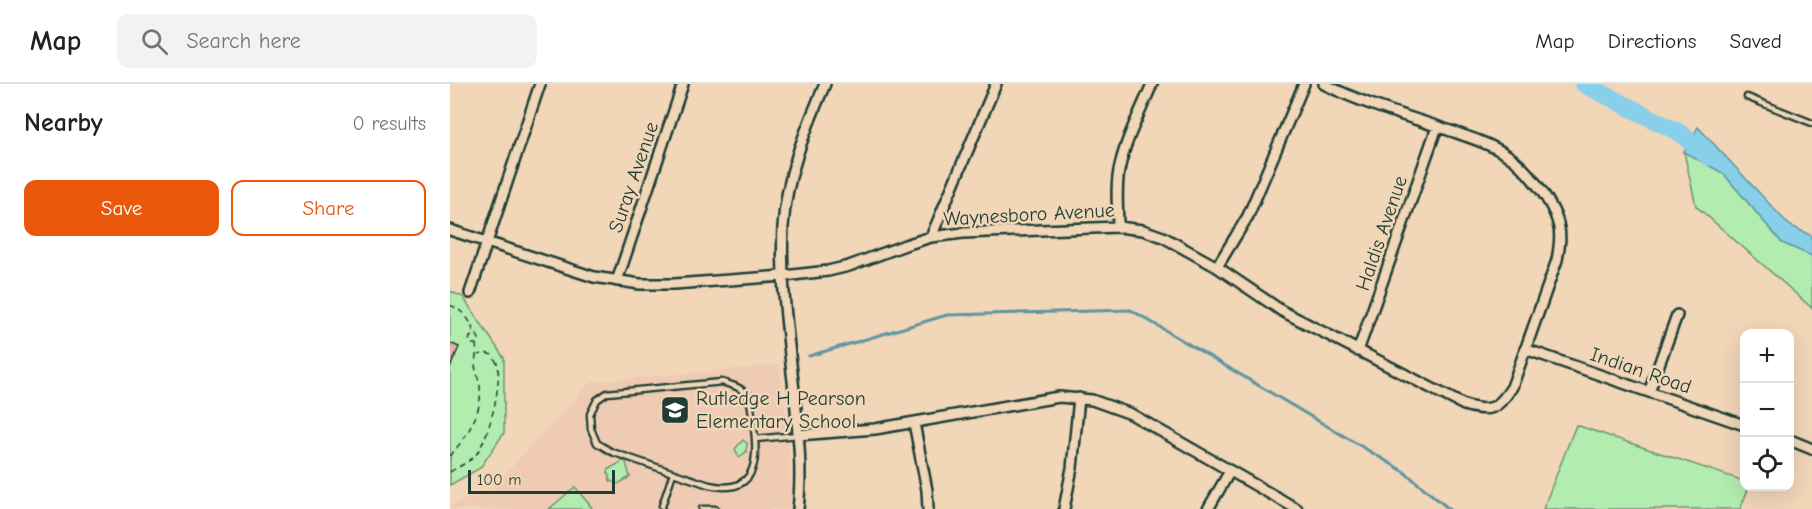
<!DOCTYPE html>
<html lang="en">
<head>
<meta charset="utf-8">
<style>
  body { margin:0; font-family:"Comic Neue",sans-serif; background:#f2f2f2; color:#222 }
  .controls { position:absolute; right:18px; bottom:18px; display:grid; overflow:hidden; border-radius:12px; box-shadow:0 6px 24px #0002 }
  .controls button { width:54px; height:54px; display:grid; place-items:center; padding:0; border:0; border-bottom:2px solid #e0e0e0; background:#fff; color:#222; font:30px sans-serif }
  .scale { position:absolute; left:18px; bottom:15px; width:147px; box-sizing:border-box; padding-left:6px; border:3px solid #1f3d34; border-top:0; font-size:16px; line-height:21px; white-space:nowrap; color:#1f3d34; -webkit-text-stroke:4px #f1d6b8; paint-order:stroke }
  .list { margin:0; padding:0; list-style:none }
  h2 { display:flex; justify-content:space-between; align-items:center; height:78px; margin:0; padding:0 24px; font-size:26px }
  h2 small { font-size:20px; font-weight:400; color:#767676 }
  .actions { display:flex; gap:12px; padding:18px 24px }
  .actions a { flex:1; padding:14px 0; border:2px solid #ea580c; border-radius:12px; text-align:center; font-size:21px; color:#ea580c }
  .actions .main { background:#ea580c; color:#fff }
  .icon { flex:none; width:33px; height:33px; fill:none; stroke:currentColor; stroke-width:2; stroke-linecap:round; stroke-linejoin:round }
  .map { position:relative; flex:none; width:1362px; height:425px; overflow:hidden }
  header { display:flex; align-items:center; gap:36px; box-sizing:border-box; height:84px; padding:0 30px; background:#fff; border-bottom:2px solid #e0e0e0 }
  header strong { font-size:28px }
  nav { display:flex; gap:33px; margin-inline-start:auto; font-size:21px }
  .search { width:420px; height:54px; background:#f2f2f2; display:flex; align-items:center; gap:15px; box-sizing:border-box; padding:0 21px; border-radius:12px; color:#767676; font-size:22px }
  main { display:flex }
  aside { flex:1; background:#fff }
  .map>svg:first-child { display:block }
  .built { fill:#efcbb4 }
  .green { fill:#b3ecaf; stroke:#699472; stroke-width:1.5 }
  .water { fill:#88cfe9; stroke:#5e95a1; stroke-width:1.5 }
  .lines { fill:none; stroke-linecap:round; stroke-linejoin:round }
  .stream { stroke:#5e95a1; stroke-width:3 }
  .river { stroke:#88cfe9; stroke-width:18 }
  .building { fill:#ebb0a9; stroke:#1f3d34; stroke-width:1.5 }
  .service-casing { stroke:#1f3d34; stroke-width:9 }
  .minor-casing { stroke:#1f3d34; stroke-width:14 }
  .path { stroke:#1f3d34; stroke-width:1.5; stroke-dasharray:6 4.5; stroke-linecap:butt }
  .service { stroke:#f1d6b8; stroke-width:4.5 }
  .minor { stroke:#f1d6b8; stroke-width:9 }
  .labels { text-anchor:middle; stroke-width:5; stroke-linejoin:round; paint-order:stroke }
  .street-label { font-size:20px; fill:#1f3d34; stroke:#f1d6b8 }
  .poi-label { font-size:20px; fill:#1f3d34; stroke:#f1d6b8; text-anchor:start }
</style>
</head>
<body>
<header>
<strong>Map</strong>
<div class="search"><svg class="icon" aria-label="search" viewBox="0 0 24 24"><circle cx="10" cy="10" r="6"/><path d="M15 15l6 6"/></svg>Search here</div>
<nav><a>Map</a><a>Directions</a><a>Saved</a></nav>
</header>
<main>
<aside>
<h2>Nearby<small>0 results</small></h2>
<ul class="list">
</ul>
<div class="actions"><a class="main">Save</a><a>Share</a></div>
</aside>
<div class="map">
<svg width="1362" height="425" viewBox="0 0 1362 425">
  <rect width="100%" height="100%" fill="#f1d6b8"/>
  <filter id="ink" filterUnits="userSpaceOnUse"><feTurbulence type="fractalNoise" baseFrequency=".0167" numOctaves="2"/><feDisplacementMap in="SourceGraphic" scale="12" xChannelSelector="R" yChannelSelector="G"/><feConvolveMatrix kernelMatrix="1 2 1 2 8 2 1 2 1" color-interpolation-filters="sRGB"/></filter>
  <g filter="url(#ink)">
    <path class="built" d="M330,281L338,354L342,425H0V422L41,405L141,298Z"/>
    <path class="green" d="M1234,68L1273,89L1332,159L1362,172V224L1246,122Z
      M0,207L13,213L54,274V349L30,384L0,401Z
      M1126,341L1294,397V402L1299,403L1290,425H1093Z
      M293,356L297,359L296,368L289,373L285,365Z
      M173,377L176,378L180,393L168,400L160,397L158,388L159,385Z
      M125,403L142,424L141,425H99Z"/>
    <path class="water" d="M1248,43L1339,141L1362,152V172L1332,159L1273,89L1234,68Z"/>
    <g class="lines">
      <path class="stream" d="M359,272L497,231L681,226L953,387L999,425"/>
      <path class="river" d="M1134,0L1230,49L1259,73"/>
    </g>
    <path class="building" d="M0,259L9,263L0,284Z"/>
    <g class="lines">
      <g class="service-casing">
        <path id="service" d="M1297,13L1362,39
          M272,298C282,301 291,303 297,311C302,317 301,330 303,338C309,375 307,412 259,401L162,368L147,359L141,345L140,330L147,316L157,309Z
          M305,355L348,351
          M212,422L223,389
          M252,425H265"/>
      </g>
      <g class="minor-casing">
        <path id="minor" d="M668,143C668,123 665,102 670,82C676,54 691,27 702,0
          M0,146L144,193L190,200H224L334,192L378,187L399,182L455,161L481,153L513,149L668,143L693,146L713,153L767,183L832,227L1014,321C1040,329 1048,325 1062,303L1107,176C1109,165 1111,155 1109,144C1105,120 1077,84 1057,71C1039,59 1018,53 998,46C957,32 913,20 874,0
          M481,153L546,0
          M767,183L798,132L854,0
          M167,197L233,0
          M20,209L90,0
          M1075,265L1294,341
          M908,267L987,43
          M1199,308L1227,231
          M464,339L477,406L478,425
          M348,351L425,345L609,313L642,316L681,330L847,425
          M1340,356L1362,365
          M348,425C352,392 349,358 346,325C340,265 330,204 333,143C336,92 355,47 375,0
          M614,425L622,384L629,314
          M758,425L780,387"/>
      </g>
      <path class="path" d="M0,221C13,227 21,235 24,250
        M0,372C16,353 33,329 30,303C29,295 25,287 25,279C26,272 27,268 26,260L29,255L27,251H24L20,253L19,257L22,260H26
        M0,388C8,383 17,379 24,373C38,359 53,298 47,279C46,276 43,274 42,271L36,269L28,271"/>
      <use href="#service" class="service"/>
      <use href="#minor" class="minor"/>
    </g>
  </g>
  <defs>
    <g id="school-square" transform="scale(1.5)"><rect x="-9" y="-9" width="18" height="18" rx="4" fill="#1f3d34" stroke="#f1d6b8"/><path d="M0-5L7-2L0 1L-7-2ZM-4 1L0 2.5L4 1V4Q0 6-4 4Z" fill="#fff"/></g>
  </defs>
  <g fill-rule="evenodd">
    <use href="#school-square" x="225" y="326"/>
  </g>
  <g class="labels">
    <g class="street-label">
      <text transform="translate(183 93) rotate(-71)" y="7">Suray Avenue</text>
      <text transform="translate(579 130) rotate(-3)" y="7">Waynesboro Avenue</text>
      <text transform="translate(931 149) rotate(-71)" y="7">Haldis Avenue</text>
      <text transform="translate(1191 286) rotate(19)" y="7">Indian Road</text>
    </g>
    <g class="poi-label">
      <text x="246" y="321">Rutledge H Pearson<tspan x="246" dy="23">Elementary School</tspan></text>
    </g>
  </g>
</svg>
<div class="controls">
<button>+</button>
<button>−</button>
<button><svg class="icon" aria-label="locate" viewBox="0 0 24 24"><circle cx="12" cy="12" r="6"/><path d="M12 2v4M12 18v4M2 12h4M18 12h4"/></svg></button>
</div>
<div class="scale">100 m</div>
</div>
</main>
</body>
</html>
